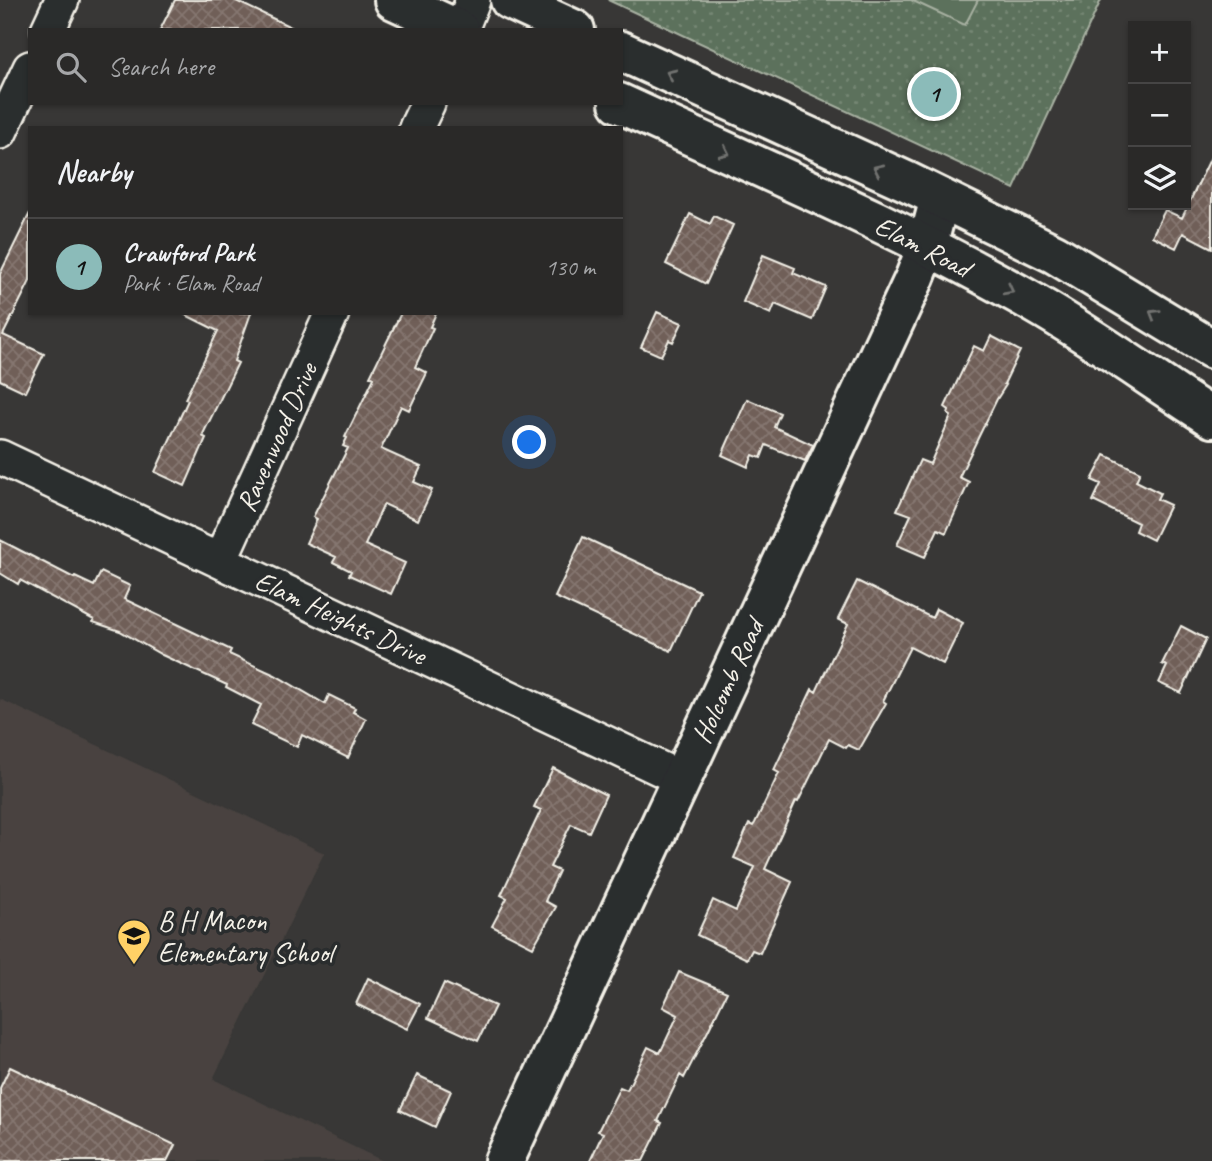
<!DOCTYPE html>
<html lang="en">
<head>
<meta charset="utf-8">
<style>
  body { margin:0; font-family:Caveat,sans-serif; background:#363534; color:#f1f3f6 }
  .controls { position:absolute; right:21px; top:21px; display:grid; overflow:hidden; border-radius:0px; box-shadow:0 2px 5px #0004 }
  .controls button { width:63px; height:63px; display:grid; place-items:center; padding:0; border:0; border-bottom:2px solid #464545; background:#2a2928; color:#f1f3f6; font:35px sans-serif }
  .you { position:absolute; left:530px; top:443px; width:24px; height:24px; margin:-18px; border:5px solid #fff; border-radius:50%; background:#1a73e8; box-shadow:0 0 0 10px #1a73e833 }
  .badge { display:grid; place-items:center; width:46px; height:46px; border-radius:50%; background:#8bbbb9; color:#111; font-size:23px; font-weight:700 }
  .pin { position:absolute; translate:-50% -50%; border:4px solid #fff; box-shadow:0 2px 7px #0006 }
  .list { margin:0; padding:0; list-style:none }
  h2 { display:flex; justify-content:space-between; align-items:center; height:91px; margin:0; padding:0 28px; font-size:30px }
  h2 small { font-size:23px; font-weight:400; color:#a5a6a8 }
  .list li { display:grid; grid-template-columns:46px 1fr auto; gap:21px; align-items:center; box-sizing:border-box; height:98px; padding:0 28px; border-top:2px solid #464545 }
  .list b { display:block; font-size:26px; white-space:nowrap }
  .list p { margin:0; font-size:23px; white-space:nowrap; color:#a5a6a8 }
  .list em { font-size:23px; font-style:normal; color:#a5a6a8 }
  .icon { flex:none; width:38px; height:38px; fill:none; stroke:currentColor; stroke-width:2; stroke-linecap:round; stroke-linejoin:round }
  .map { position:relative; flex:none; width:1212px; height:1161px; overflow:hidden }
  .search { position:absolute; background:#2a2928; box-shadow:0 2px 5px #0004; left:28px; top:28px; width:595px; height:77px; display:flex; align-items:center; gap:18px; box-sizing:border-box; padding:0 24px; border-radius:0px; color:#a5a6a8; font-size:26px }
  .panel { position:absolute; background:#2a2928; box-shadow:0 2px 5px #0004; left:28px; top:126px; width:595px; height:189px; border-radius:0px }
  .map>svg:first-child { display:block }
  .built { fill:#494340 }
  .park { fill:url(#park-dots); stroke:#a8b1a2; stroke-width:2 }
  .garden { fill:#5c715c; stroke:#a8b1a2; stroke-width:2 }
  .building { fill:url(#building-cross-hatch); stroke:#f4f1e8; stroke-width:2 }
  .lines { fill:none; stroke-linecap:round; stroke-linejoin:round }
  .minor-casing { stroke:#f4f1e8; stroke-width:38 }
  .tertiary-casing { stroke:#f4f1e8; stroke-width:44 }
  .secondary-casing { stroke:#f4f1e8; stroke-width:44 }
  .minor { stroke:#2a2d2e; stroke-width:33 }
  .tertiary { stroke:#2a2d2e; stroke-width:38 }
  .secondary { stroke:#2a2d2e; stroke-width:38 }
  .oneway { stroke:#71726f }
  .labels { text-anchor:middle; stroke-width:7; stroke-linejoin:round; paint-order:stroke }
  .street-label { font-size:28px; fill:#f4f1e8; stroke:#2a2d2e }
  .poi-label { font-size:28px; fill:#f4f1e8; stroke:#2a2d2e; text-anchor:start }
</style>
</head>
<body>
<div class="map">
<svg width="1212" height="1161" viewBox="0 0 1212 1161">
  <defs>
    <pattern id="park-dots" width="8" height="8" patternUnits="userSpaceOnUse" patternTransform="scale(1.75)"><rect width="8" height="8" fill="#5c715c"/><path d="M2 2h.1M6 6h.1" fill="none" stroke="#748673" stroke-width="1.8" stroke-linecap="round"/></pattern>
    <pattern id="building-cross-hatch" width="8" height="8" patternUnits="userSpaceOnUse" patternTransform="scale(1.75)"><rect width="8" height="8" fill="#705f58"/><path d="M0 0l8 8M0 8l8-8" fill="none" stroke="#857670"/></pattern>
  </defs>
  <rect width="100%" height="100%" fill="#383736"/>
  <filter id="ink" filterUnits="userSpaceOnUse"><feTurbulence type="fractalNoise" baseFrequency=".0143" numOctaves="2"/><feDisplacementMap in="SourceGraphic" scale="14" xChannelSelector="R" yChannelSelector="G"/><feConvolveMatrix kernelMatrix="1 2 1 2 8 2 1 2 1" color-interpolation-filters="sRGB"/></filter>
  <g filter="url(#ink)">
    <path class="built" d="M0,699L324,853L213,1079L383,1161H0Z"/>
    <path class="park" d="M608,0H1101L1014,189Z"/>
    <path class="garden" d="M911,0H978L965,25Z"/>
    <path class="building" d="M175,0H234L297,30H160Z
      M1212,155V248L1183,233L1176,248L1152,236L1165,210L1182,218Z
      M30,213V281L3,335L44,354L25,392L0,380V274Z
      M690,214L710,224L714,216L733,225L706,284L666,264Z
      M763,255L795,268L793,273L826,287L812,320L775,304L771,314L743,302Z
      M657,312L682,323L673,342L669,340L661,356L641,347Z
      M182,313H251L234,361L238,363L202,436L206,438L185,486L155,472L188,400L185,399L218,331Z
      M401,313H436L430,327L433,328L415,367L427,373L409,410L401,406L381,449L421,467L414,482L432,490L418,520L384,504L365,545L405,563L391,594L349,575L351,571L333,562L336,557L306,543L317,519L313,517L348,448L343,446L347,438L345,437L374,378L370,376Z
      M991,336L1020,351L1004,384L1006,385L997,399L959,477L969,482L946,533L938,529L925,557L897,545L911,515L897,510L920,460L930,464L951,416L948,414L949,410L945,407L974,346L984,351Z
      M747,399L780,413L774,427L813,445L805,461L766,445L761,458L753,455L748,467L722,455Z
      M1105,455L1140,472L1136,481L1160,493L1157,499L1170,505L1153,540L1135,531L1138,523L1093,501L1101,484L1092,480Z
      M583,537L699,591L671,651L555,597Z
      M0,540L74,578L75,577L94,586L101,572L130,586L124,599L231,650L229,654L275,675L325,704L329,695L355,708L353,712L366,719L348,758L302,735L297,747L251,725L261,705L226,687L227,685L162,655L120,631L93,622L94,620L20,580L18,584L0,573Z
      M857,581L932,618L936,609L963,623L943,664L910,647L883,701L886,703L859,750L848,745L846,748L829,739L798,802L796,801L765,869L792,882L760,953L752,950L747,959L697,935L713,900L736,911L755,867L734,858L749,824L753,826L755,823L779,773L774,770L812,689L816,692L848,624L838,619Z
      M1181,626L1206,639L1181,693L1159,683L1167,666L1162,664Z
      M553,768L606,795L589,832L571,824L550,867L559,871L545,901L556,907L533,947L492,926L507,898L501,895L541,810L534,807Z
      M679,972L727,992L708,1031L684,1078L680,1075L658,1121L662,1123L643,1161H590L603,1133L598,1131L620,1087L627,1090L648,1047L660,1053L678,1015L663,1007Z
      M368,978L420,1004L407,1029L356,1004Z
      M444,983L495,1006L478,1041L428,1018Z
      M10,1067L175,1145L167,1161H0V1088Z
      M417,1075L451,1091L435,1127L400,1110Z"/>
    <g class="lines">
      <g class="minor-casing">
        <path id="minor" d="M48,30L62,0
          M461,30L473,0
          M416,128L428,103
          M0,132L30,68
          M0,457L682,779
          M220,560L332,313"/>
      </g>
      <g class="tertiary-casing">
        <path id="tertiary" d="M504,1161L915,277L927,247L940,198"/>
      </g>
      <g class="secondary-casing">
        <path id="secondary" d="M394,0L459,30
          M510,0L575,30
          M621,51L908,182L1055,254L1212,349
          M619,103C758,167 901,227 1034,303C1095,338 1153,380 1212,418"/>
      </g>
      <use href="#minor" class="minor"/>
      <use href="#tertiary" class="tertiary"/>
      <use href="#secondary" class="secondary"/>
    </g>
    <defs><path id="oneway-chevron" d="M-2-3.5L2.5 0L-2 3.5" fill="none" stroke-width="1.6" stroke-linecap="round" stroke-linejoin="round" transform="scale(1.75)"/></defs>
    <g class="oneway">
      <use href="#oneway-chevron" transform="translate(671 74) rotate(-155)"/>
      <use href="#oneway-chevron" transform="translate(725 152) rotate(25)"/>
      <use href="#oneway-chevron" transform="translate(878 169) rotate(-155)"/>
      <use href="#oneway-chevron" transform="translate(1009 290) rotate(28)"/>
      <use href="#oneway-chevron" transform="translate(1154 314) rotate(-149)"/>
    </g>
  </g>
  <defs>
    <g id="school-pin" transform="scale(1.75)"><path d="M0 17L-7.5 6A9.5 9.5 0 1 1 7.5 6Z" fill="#ffd166" stroke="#2a2d2e"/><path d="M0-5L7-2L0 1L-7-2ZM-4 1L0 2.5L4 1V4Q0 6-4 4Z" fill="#111"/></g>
  </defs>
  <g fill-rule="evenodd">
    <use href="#school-pin" x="134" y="936"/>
  </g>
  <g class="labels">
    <g class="street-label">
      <text transform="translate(923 246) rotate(27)" y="10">Elam Road</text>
      <text transform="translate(276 437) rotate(-66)" y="10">Ravenwood Drive</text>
      <text transform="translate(341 617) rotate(25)" y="10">Elam Heights Drive</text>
      <text transform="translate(727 681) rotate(-65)" y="10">Holcomb Road</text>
    </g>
    <g class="poi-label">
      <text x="158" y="930">B H Macon<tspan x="158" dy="32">Elementary School</tspan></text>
    </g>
  </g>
</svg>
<div class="controls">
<button>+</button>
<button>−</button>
<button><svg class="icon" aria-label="layers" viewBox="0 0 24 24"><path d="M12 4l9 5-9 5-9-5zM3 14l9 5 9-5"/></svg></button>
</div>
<div class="you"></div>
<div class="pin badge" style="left:934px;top:94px">1</div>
<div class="search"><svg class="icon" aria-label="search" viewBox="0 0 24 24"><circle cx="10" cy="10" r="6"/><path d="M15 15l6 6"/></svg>Search here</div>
<section class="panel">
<h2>Nearby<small></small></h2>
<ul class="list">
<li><span class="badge">1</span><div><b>Crawford Park</b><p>Park · Elam Road</p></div><em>130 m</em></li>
</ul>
</section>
</div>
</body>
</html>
